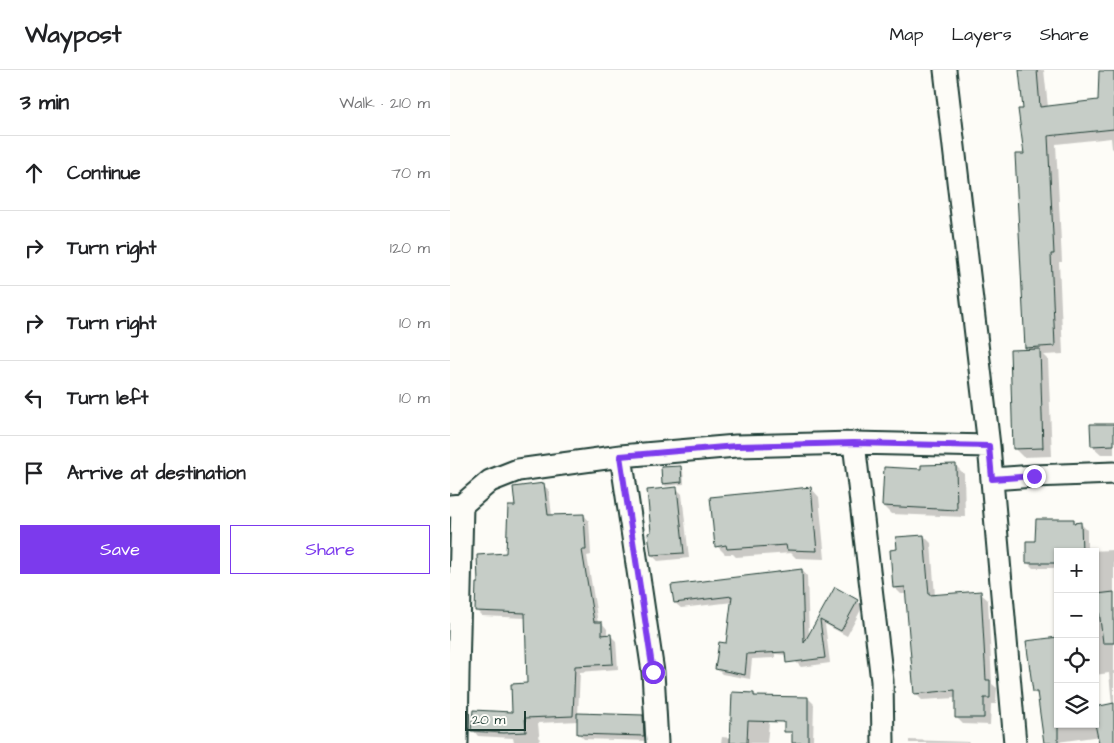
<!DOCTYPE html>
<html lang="en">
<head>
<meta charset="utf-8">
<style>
  body { margin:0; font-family:"Architects Daughter",sans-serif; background:#f2f2f2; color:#202124 }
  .controls { position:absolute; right:15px; bottom:15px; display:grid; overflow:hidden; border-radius:0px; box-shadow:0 1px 4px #0004 }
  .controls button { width:45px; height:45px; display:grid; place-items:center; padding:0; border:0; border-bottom:1px solid #e0e0e0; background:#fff; color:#202124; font:25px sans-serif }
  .scale { position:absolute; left:15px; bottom:12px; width:61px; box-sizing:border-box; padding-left:5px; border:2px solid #1f3d34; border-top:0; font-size:14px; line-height:18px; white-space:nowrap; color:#1f3d34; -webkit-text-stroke:4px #fdfcf7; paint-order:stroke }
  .stop { position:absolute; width:15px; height:15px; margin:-11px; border:4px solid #7c3aed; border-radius:50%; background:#fff }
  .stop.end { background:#7c3aed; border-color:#fff; box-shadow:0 1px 5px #0008 }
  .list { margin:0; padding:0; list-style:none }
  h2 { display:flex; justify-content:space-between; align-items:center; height:65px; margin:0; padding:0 20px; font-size:21px }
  h2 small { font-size:16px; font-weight:400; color:#757577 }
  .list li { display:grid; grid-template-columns:32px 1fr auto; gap:15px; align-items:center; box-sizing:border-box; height:75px; padding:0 20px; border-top:1px solid #e0e0e0 }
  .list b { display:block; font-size:19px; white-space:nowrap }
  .list em { font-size:16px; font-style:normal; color:#757577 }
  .actions { display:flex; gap:10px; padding:15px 20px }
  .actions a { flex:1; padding:11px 0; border:1px solid #7c3aed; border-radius:0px; text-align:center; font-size:18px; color:#7c3aed }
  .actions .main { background:#7c3aed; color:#fff }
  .icon { flex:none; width:28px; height:28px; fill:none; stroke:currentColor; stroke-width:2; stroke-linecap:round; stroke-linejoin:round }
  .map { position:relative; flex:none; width:664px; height:673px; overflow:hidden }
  header { display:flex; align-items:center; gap:30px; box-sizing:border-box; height:70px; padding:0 25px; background:#fff; border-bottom:1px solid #e0e0e0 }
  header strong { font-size:24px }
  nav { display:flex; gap:28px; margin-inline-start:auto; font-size:18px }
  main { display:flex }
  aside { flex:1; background:#fff }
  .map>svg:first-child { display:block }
  .shadow { fill:#0003 }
  .building { fill:#c6cdc7; stroke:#1f3d34 }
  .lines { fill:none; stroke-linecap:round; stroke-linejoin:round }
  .minor-casing { stroke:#1f3d34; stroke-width:25 }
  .minor { stroke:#fdfcf7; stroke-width:21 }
  .route { stroke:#7c3aed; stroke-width:6 }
</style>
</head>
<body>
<header>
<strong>Waypost</strong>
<nav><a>Map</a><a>Layers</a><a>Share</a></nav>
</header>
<main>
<aside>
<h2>3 min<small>Walk · 210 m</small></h2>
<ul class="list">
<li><svg class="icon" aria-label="ahead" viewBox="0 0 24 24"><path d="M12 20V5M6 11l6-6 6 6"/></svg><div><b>Continue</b></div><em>70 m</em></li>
<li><svg class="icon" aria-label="right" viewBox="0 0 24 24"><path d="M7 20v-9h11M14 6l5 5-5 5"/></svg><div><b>Turn right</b></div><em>120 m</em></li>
<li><svg class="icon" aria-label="right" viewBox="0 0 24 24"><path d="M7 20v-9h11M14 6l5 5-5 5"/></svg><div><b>Turn right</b></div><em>10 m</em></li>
<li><svg class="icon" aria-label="left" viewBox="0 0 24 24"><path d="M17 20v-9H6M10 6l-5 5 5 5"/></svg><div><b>Turn left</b></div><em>10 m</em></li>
<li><svg class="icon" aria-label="arrive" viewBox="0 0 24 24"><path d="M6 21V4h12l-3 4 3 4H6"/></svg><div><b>Arrive at destination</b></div></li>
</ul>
<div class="actions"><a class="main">Save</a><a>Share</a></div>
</aside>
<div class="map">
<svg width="664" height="673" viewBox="0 0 664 673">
  <rect width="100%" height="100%" fill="#fdfcf7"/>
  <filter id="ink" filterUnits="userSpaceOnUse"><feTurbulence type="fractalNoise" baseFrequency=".02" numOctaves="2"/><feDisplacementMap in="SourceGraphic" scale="10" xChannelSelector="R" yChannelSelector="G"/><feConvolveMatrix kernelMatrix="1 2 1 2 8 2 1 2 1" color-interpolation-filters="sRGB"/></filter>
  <g filter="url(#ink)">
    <path class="shadow" d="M570,0H594L598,37L649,31L664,2V80L662,78L661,68L606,74L612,192H609L613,284L594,285L598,289L602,386L573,387L564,378L580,280L576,277L575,85L574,40Z
      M664,355V384H651L642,376Z
      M506,396L514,404L515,447L441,444L433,436L472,400Z
      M230,397L233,400L234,414L216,416L213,413Z
      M93,415L99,420L102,446L134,445L139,451L141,485L137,486L148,553H152L157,559V566L160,565L166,571L168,599L130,602L128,645L192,646L198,652L199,671L134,669L128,663V651L88,653L90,673H64L63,668L28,666L23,660L64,644L78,614L76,548L32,546L27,541L58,484L67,437Z
      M226,418L232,424L239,488L208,491L202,485V463Z
      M361,418L369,427L375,489L346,488L341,483L286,487L283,484H275L267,476Z
      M624,450L627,454H631L637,460V481L664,480V673H651L650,666L601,673L589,626L584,622L608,568V654H645V642L662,635L659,603L645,605V482H608V498H583L577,492L586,472Z
      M474,466L481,473L485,526L530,523L538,530L542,614L547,618L546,634H541L540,655L513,654L506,647V628L472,630L465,623L457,524H451L444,517L448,480Z
      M352,500L357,506L359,567L385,519L407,531L413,536L397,566L375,554L380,593L351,597L346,592L349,586L325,584V588L302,589L300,609L272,604L267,599L277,574L283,532L231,538L225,533Z
      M304,624L307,627L321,632L317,673H271L272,667L281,668Z
      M358,628L364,634L363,671H376L378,673H343Z
      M459,670L518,672L519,673H459Z"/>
    <path class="building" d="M569,0H587L590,37L648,30L649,1H664V59L598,66L604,184H601L605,276L575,278L565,84H574L568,39H573Z
      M590,279L593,378L563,379L560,280Z
      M640,354H664V375L641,376Z
      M506,394L507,440L432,436L434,397L471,399V395Z
      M231,396L232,412L212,414L211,397Z
      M94,413L98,445L134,444L136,480H132L144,552H152V565L161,564L163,594L125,596L123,646L75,648L76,662L53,663L21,661L23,640L62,642L61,614L77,613L75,543L25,541L26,513H28L27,485L56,483L58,436H65L63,417Z
      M227,417L234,483L201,485L198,463L201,462L197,420Z
      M361,417L367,481L337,480L336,475L277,479L276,475L265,477L260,427Z
      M586,449H624V453L631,452L632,482H608V493H576V471H585Z
      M474,465L479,525L531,521L536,610H540V628H534V648H505V620L464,624L455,517L443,518L440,480L447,479L446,467Z
      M352,499L354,573L385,517L408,530L391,561L370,550L375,588L336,593L335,582L297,584L295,605L265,599L269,572L276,573L282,526L224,533L221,515Z
      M664,522V573H653L647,524Z
      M608,567V673H594L587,622H583L576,571Z
      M282,622L304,623V626L358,627V673H342V662H334V652L298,651L297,673H280Z
      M664,633V673H649L645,654H648L645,637Z
      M127,643L193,645L194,666L127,664Z"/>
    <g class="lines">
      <g class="minor-casing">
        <path id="minor" d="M495,0L539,376L565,673
          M404,373L432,611L433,673
          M171,386L203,602L207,673
          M542,409L584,406L664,403
          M0,436L12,435L40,411L68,400L171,386L286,376L404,373L539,376
          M7,673L8,604L12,435"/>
      </g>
      <use href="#minor" class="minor"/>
    </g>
  </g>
  <g class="lines" filter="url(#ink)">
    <path class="route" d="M203,602L170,386L286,376L404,373L539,376L542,409L584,406"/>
  </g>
</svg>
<div class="controls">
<button>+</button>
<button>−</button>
<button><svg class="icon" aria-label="locate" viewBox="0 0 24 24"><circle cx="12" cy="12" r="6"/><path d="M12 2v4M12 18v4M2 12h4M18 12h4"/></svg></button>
<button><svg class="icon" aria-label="layers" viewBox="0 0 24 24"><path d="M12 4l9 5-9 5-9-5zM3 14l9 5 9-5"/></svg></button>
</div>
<div class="scale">20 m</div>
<div class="stop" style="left:203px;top:602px"></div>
<div class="stop end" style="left:584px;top:406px"></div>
</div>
</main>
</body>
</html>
